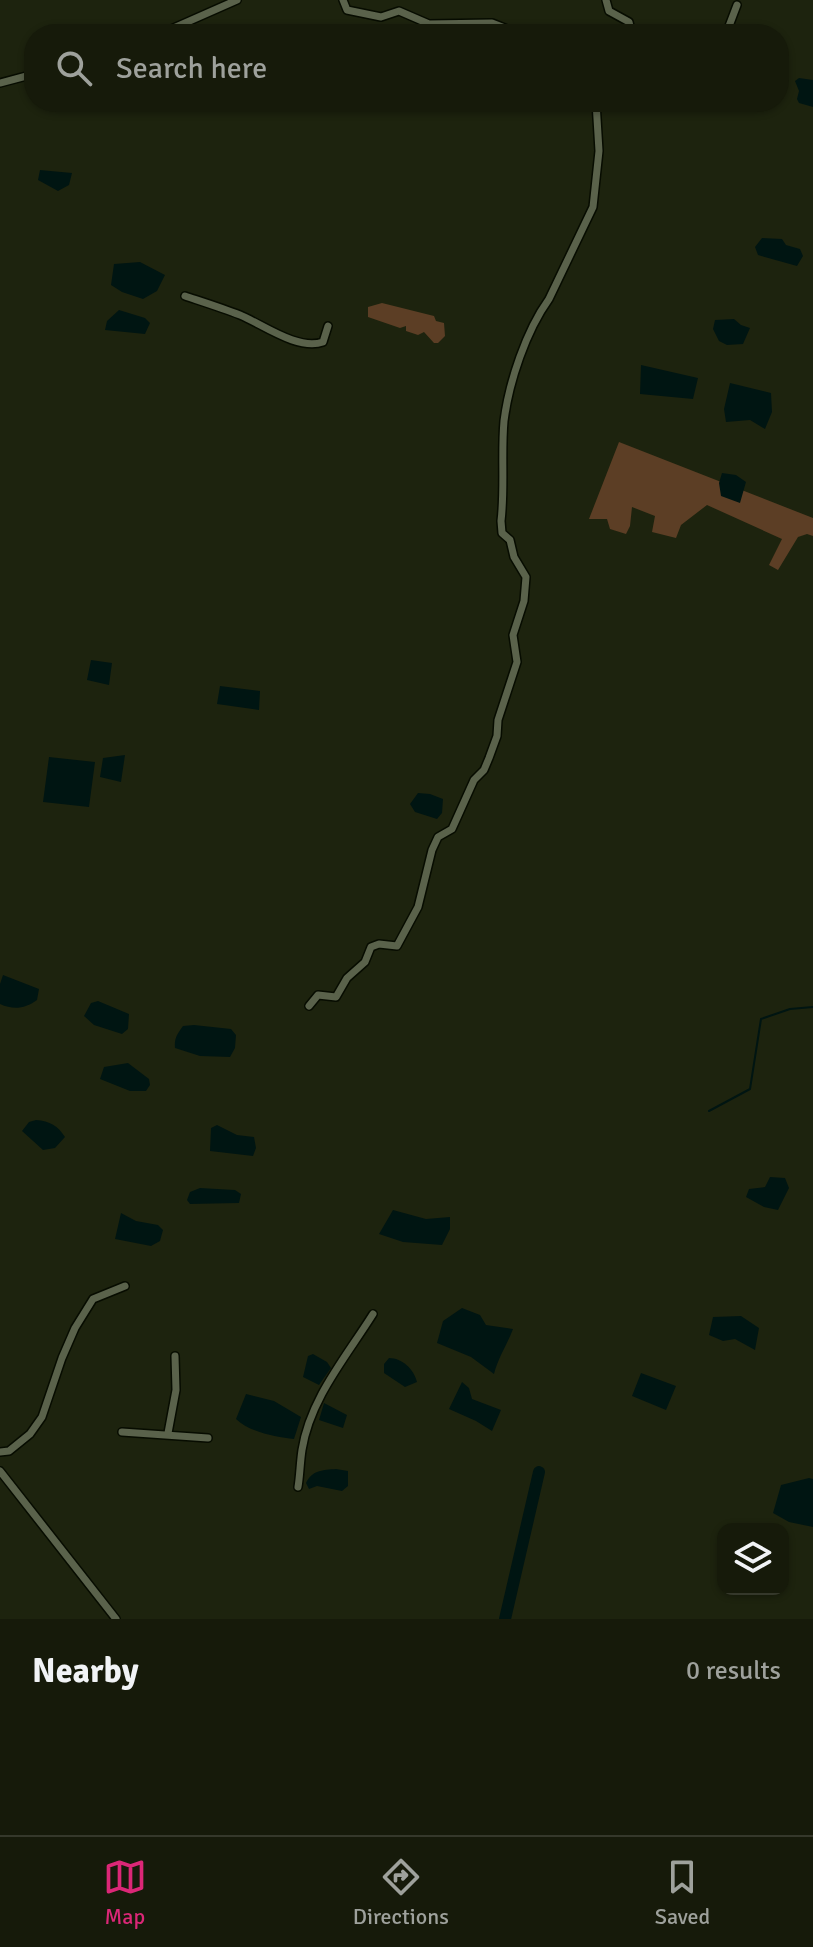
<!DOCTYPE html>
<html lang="en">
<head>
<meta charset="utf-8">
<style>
  body { margin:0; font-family:Signika,sans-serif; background:#1f2313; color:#f1f3f6 }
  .controls { position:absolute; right:24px; bottom:24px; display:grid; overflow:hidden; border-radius:16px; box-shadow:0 2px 6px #0004 }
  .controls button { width:72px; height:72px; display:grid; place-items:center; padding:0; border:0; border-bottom:2px solid #35382b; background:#161a0a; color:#f1f3f6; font:40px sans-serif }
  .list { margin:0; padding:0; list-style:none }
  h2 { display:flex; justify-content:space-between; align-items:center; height:104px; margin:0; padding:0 32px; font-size:34px }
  h2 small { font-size:26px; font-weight:400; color:#9ea19c }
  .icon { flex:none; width:44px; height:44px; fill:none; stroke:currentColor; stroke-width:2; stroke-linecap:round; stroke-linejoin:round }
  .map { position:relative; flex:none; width:813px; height:1619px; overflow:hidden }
  .search { position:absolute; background:#161a0a; box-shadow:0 2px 6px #0004; left:24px; right:24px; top:24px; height:88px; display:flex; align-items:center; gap:20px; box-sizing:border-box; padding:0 28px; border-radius:32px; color:#9ea19c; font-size:30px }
  .sheet { height:216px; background:#161a0a }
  nav { display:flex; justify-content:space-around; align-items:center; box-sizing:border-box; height:112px; border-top:2px solid #35382b; background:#161a0a; font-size:22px; color:#9ea19c }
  nav a { display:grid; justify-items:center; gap:4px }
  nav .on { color:#db2777 }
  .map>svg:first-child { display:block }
  .green { fill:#5c3e25 }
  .water { fill:#001512 }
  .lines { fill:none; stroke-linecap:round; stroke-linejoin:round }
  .stream { stroke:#001512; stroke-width:2 }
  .river { stroke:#001512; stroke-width:12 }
  .minor-casing { stroke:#070c00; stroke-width:10 }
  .minor { stroke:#5a624b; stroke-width:7 }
</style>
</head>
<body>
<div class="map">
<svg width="813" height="1619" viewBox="0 0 813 1619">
  <rect width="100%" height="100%" fill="#1d230e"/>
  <path class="green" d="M382,303L434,316L436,321L444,323L445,336L438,343H434L424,332L418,335L406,331V326L400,328L368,317V307Z
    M619,442L813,518V536L807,534L798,537L778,570L769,565L782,539L707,505L681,525L676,538L652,532L655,516L632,507L630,526L626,534L610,529L607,519H589Z"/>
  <path class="water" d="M799,78L813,80V107L799,103L797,99L799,91L795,81Z
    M40,170L72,173L69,185L58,191L38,180Z
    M762,238L782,239L786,245L800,249L803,256L797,266L758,255L755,247Z
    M140,262L165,275L157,291L143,299L122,292L111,285L114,264Z
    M119,310L145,318L150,323L145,334L105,330L107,321Z
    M734,319L741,325L750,328L743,344L727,345L719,341L713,329L715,320Z
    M641,365L698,378L693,399L640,394Z
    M730,383L771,393L772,412L765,429L750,420L726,422L724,409Z
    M722,473L736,475L746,482L740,503L721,496L719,483Z
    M91,660L112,663L109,685L87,680Z
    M220,686L260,691L259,710L217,704Z
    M125,755L121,782L100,777L103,758Z
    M49,757L95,762L89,807L43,802Z
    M418,793L430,794L443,799L442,813L437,819L415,812L410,804Z
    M3,975L39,989L37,1000C25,1009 13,1010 0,1004V984Z
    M98,1001L129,1014L128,1029L122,1034L94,1025L84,1016L91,1003Z
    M194,1025L231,1029L236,1035L235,1048L230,1057L200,1056L175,1048C174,1039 177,1034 183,1026Z
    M128,1063L149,1079L150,1085L146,1091H130L100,1079L104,1067Z
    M36,1120C50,1121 58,1126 65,1137L55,1148L43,1150L22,1131L29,1122Z
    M217,1125L237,1135L254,1137L256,1148L253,1156L210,1151L211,1128Z
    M770,1177L785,1178L789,1188L778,1210L764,1207L746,1197L749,1189L765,1187Z
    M200,1188L235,1190L241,1194L239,1203L190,1204L187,1200L190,1192Z
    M393,1210L426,1219L450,1217V1229L442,1245L403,1242L379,1234Z
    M121,1213L136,1221L158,1225L163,1230L160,1241L151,1246L115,1239Z
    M462,1308L480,1315L486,1325L513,1329C507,1345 498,1358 494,1374L471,1357L437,1343L443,1321Z
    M741,1316L759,1328L755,1350L735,1339L723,1341L709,1335L713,1317Z
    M313,1354L327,1362L331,1368L319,1385L303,1377L308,1356Z
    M389,1358C402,1358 414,1369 417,1382L405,1387L384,1373V1364Z
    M641,1373L676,1386L666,1410L632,1396Z
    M462,1382L469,1388L472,1399L501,1410L492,1431L476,1421L449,1409Z
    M246,1394L274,1401L301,1417L294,1439C276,1437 249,1432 236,1419Z
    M324,1403L347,1415L343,1428L319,1420Z
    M336,1469L348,1471V1486L342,1491L317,1486L309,1489L306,1483C312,1470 323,1470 336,1469Z
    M809,1478L813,1479V1527L789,1522L773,1513L781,1485Z"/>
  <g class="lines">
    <path class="stream" d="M709,1111L750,1089L761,1019L790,1009L813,1007"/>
    <path class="river" d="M505,1619L539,1472"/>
    <g class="minor-casing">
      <path id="minor" d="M343,0L347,10L381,17L399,11L429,24L492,23L520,34
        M606,0L609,11L629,22L632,34
        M160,34L237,0
        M726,34L737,5
        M0,83L34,74
        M185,296C203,302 222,308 240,315C262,324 298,351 323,342L328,326
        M309,1006L318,995L336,997L347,978L365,962L371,947L379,944L397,946L418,907L432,850L438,837L452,829L474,780L484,770L489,758L497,736L498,720L517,662L513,635L524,601L526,577L514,557L510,540L502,533L501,521C505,488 501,454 504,421C509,382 526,331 549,299L593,207L599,151L596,102
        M122,1432L208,1438
        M168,1433L176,1390L175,1356
        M0,1452L9,1451L30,1434L42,1417L62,1358L75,1328L93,1299L125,1286
        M0,1471L116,1619
        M298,1487C300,1475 300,1463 302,1450C310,1399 346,1357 373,1314"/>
    </g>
    <use href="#minor" class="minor"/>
  </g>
</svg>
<div class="controls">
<button><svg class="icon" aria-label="layers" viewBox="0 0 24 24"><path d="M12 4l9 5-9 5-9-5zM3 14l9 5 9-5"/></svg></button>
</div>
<div class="search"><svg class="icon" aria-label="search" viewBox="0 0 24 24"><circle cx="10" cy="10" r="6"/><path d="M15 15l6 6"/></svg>Search here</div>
</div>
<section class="sheet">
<h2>Nearby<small>0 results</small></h2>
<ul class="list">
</ul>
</section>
<nav>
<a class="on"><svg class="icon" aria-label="map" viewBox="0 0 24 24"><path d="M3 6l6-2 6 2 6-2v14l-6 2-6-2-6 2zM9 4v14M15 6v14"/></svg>Map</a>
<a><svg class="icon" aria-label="directions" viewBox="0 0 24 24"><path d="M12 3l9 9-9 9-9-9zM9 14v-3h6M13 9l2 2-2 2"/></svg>Directions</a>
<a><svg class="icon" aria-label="saved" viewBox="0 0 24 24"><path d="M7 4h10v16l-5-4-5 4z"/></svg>Saved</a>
</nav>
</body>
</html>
